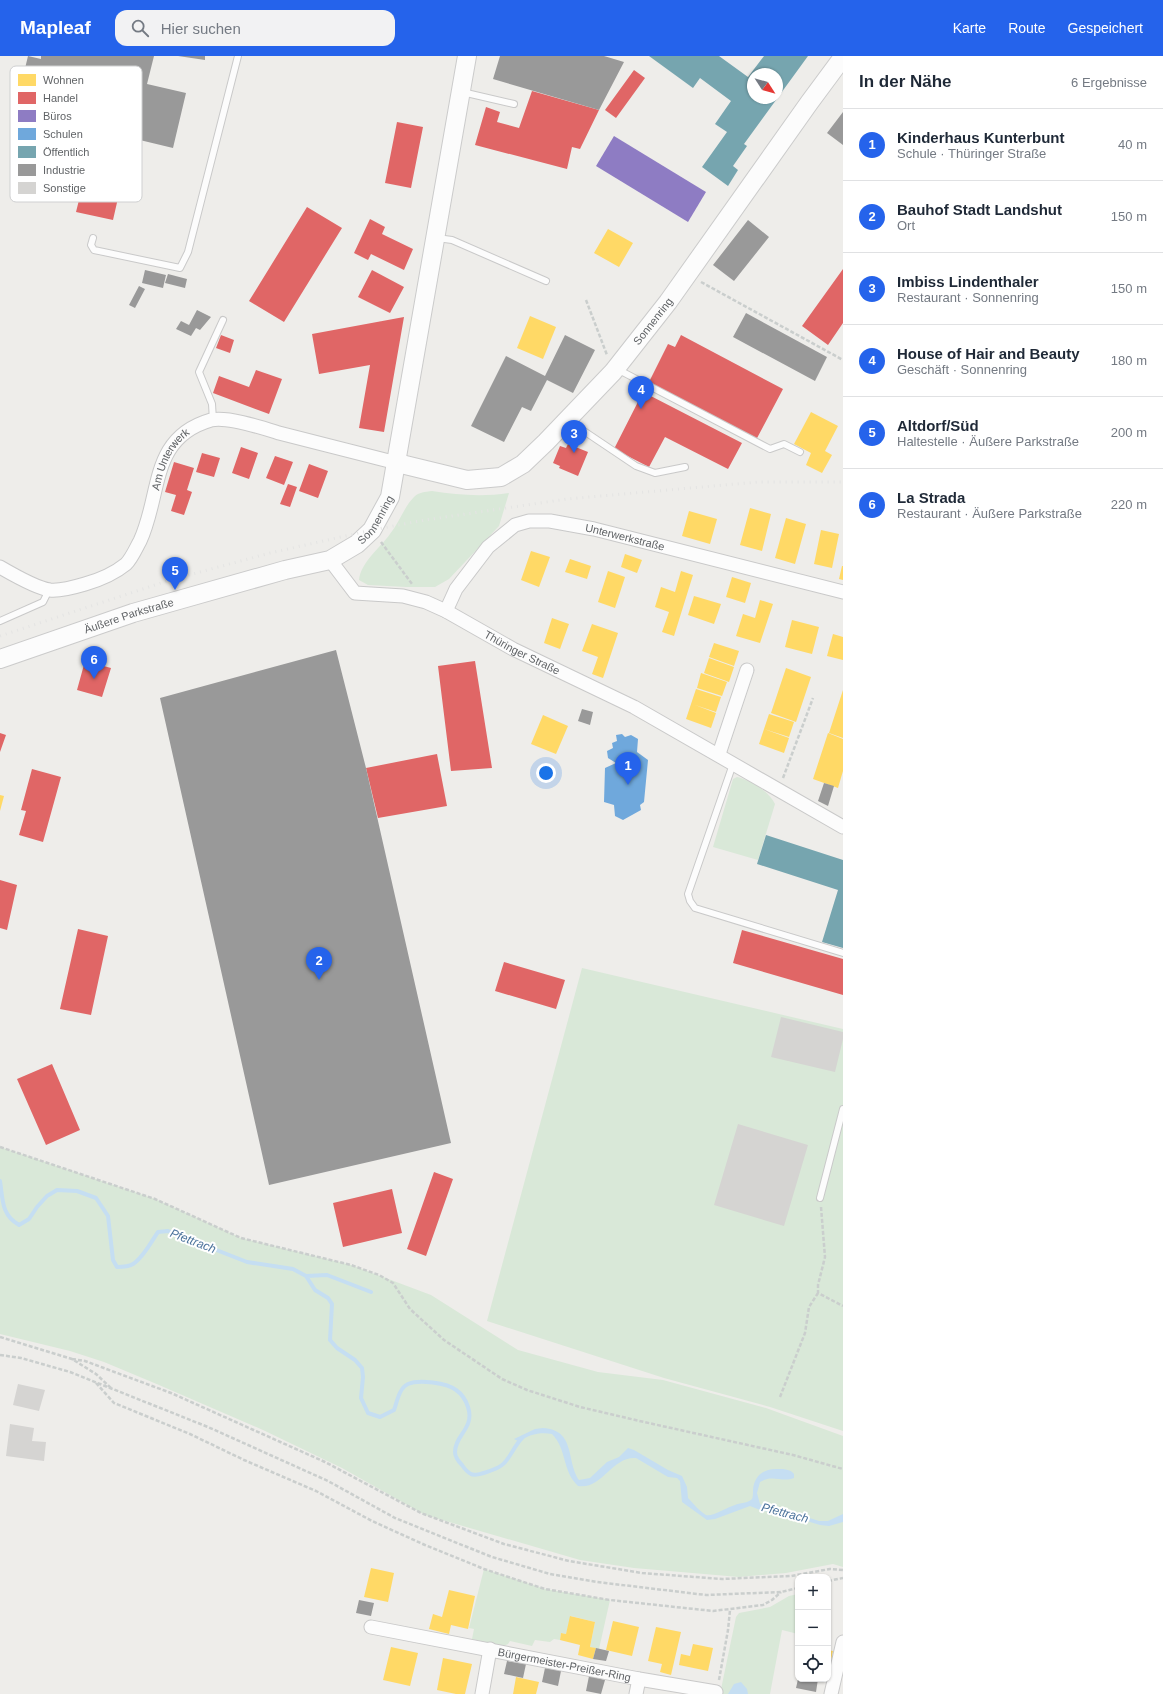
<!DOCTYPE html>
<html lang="de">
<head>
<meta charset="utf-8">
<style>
  body { margin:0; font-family:Arial,sans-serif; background:#f2f2f3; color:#1f2937 }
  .controls { position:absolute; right:12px; bottom:12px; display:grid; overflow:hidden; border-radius:8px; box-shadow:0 1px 3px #0004 }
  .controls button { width:36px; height:36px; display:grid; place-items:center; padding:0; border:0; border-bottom:1px solid #e0e1e3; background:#fff; color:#1f2937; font:20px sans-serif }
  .compass { position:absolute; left:747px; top:12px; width:36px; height:36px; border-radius:50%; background:#fff; box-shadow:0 1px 3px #0004; rotate:126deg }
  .you { position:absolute; left:546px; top:717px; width:14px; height:14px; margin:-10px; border:3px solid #fff; border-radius:50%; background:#1a73e8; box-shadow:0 0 0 6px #1a73e833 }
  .badge { display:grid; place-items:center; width:26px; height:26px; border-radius:50%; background:#2563eb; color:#fff; font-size:13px; font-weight:700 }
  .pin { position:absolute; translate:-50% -33px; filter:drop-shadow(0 1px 2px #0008) }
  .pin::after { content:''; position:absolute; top:21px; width:14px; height:12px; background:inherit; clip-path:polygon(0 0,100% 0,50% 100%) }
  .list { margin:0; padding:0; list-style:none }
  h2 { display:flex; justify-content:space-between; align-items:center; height:52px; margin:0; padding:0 16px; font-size:17px }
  h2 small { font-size:13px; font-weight:400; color:#747a83 }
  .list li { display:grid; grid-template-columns:26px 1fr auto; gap:12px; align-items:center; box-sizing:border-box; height:72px; padding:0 16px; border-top:1px solid #e0e1e3 }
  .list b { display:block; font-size:15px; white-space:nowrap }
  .list p { margin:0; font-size:13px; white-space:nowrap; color:#747a83 }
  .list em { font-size:13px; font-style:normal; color:#747a83 }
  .icon { flex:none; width:22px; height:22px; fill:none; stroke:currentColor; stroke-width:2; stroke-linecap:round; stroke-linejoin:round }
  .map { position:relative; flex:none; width:843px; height:1638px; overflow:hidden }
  header { display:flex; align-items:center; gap:24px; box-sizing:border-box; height:56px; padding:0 20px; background:#2563eb; color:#fff }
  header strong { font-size:19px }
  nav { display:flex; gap:22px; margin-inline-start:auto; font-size:14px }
  .search { width:280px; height:36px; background:#f2f2f3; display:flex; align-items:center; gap:10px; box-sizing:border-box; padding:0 14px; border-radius:12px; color:#747a83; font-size:15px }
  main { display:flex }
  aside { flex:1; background:#fff }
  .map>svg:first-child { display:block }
  .green { fill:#d9e8d8 }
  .water { fill:#c5def2 }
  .homes { fill:#ffd966 }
  .shops { fill:#e06666 }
  .offices { fill:#8e7cc3 }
  .schools { fill:#6fa8dc }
  .public { fill:#76a5af; fill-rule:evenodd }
  .industry { fill:#999 }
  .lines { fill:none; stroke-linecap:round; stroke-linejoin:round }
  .stream { stroke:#c5def2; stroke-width:4 }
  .building { fill:#d5d4d2 }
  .lane-casing { stroke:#c9c9c9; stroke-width:8 }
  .street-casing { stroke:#c9c9c9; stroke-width:15 }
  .secondary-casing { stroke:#cbcbcb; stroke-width:20 }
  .path { stroke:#cacecd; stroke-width:2.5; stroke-dasharray:4 2; stroke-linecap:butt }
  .lane { stroke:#fcfcfc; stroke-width:6 }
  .street { stroke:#fcfcfc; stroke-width:13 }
  .secondary { stroke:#fcfcfc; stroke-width:18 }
  .rail { stroke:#e4e4e3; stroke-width:3; stroke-dasharray:1 5; stroke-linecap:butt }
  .labels { text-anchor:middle; stroke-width:4; stroke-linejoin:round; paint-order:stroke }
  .street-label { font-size:11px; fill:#606366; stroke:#fff }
  .water-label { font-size:12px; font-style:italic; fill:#4d749d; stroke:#fff }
  .key { fill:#fff; stroke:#cfd0d1; stroke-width:1 }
  .key-label { font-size:11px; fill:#606366 }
</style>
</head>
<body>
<header>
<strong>Mapleaf</strong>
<div class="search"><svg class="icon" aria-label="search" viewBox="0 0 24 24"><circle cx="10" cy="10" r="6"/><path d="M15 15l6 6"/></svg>Hier suchen</div>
<nav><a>Karte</a><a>Route</a><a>Gespeichert</a></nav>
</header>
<main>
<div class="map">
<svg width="843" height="1638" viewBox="0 0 843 1638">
  <rect width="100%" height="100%" fill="#eeedea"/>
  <path class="green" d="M432,435C458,439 482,441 509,437L499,470L449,523L435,531H406L368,529L359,524C361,506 380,492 390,478C399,467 404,451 414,441C419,436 425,436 432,435Z
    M737,721C750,724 769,735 775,748L758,804L713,791L733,723Z
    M582,912L843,973V1375L770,1351L664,1322L487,1265Z
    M0,1091L155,1143L241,1182L351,1209L431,1239L518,1294L598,1316L663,1324L766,1352L843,1380V1511L833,1508L786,1517L739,1521L634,1512L580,1504L425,1459L342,1412L263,1374L159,1329L104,1306L70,1295L0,1278Z
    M484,1513L545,1533L610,1544L599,1593L590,1591L595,1566L571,1560L566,1578L561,1577L560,1584L554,1583L550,1586L535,1584L532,1590L510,1585L508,1588L504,1590L472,1583L474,1573L469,1572Z
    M798,1538V1578L782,1574L770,1638H720L736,1561L739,1557L770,1551L789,1540Z"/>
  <path class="water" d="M543,1372C576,1374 566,1405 579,1424L590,1422L607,1406L619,1401L628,1392L634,1394L668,1414L682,1420L687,1431L688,1442C693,1447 699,1455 706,1459C712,1461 728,1451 735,1449C739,1447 749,1447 752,1443C753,1441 753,1437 753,1434C754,1420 764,1412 778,1413C784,1413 790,1413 794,1418V1422C782,1427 773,1418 760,1426L757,1437L760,1448L772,1454L797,1458L819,1465H828L843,1458V1466L829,1470L820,1469L797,1462L760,1454L750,1450L715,1463L707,1464L682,1446L680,1425L677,1422L668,1421L636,1402C612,1400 602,1434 578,1430C562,1415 567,1393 552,1378C541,1376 528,1378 520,1386L514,1383L535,1373Z
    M741,1626L747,1633L748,1638H728L734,1628Z"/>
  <path class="homes" d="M608,173L633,187L619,211L594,197Z
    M530,260L556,271L543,303L517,292Z
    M811,356L838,370L825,395L832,399L822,417L806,409L811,397L794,388Z
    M750,452L771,458L762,495L740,489Z
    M689,455L717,463L710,488L682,480Z
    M786,462L806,468L795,508L775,502Z
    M821,474L839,478L832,512L814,508Z
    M531,495L550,501L539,531L521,524Z
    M625,498L642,504L637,517L621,511Z
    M570,503L591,510L587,523L565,516Z
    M842,510H843V524L839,523Z
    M608,515L625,521L615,552L598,546Z
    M681,515L693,519L674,580L662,576L669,556L655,551L661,531L675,536Z
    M732,521L751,527L745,547L726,541Z
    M694,540L721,548L714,568L688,559Z
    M760,544L773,548L760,587L736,580L743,558L755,562Z
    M552,562L569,568L560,593L544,587Z
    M792,564L819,571L812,598L785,591Z
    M592,568L618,577L603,622L592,618L598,601L582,595Z
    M833,578L843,581V604L827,600Z
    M714,587L739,595L734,610L709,601Z
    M709,602L734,611L729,626L704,617Z
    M786,612L811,621L796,666L771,657Z
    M701,617L727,626L722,640L697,632Z
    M696,633L721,641L716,656L695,649L716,657L711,672L686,663Z
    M843,634V682L829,677Z
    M769,658L794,666L789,681L764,673Z
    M543,659L568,670L556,698L531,688Z
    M764,673L789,682L784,697L759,688Z
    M828,677L843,683V715L838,732L813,723Z
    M0,739L4,740L0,755Z
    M371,1512L394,1517L388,1546L364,1541Z
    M449,1534L475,1540L468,1573L451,1569L449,1578L429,1573L433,1558L442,1561Z
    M570,1560L595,1566L590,1591L596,1592L593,1603L578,1599L580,1589L560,1584L561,1577L566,1578Z
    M613,1565L639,1571L632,1600L606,1594Z
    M656,1571L681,1576L671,1619L660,1616L662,1608L648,1605Z
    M693,1588L713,1592L708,1615L679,1609L681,1598L690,1600Z
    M391,1591L418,1597L410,1630L383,1624Z
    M828,1594L833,1595L829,1613H828Z
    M443,1602L472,1608L465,1638H456L437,1634Z
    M516,1621L539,1626L536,1638H513Z"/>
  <path class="shops" d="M634,14L645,22L616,62L605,54Z
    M532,35L599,54L580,93L572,91L567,113L475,89L486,51L500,56L497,66L519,72Z
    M397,66L423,71L411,132L385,127Z
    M85,120L121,129L113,164L76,156Z
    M307,151L342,172L284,266L249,245Z
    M370,163L385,171L382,178L413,193L404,214L371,198L368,204L354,197Z
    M843,213V267L828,289L802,270Z
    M372,214L404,231L390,257L358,241Z
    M404,261L384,376L359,372L370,309L319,318L312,278Z
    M221,279L234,284L230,297L216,292Z
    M681,279L783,333L756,384L648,328L668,288L675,291Z
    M256,314L282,323L269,358L213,337L219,320L249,331Z
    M643,336L742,387L728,413L665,381L649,411L614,393Z
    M568,388L588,396L578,420L559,412L560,410L553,407L560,390L566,392Z
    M241,391L258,397L249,423L232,417Z
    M202,397L220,402L214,421L196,416Z
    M275,400L293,406L284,429L266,422Z
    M174,406L194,412L187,434L192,436L184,459L171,455L176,439L165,436Z
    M309,408L328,415L318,442L299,435Z
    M288,428L297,431L290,451L280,448Z
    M85,605L111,612L102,641L77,634Z
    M475,605L492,712L451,715L438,610Z
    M0,677L6,679L0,696Z
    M437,698L447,750L378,762L366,712Z
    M32,713L61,721L43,786L19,779L26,755L21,754Z
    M0,824L17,829L7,874L0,872Z
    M78,873L108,880L91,959L60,953Z
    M742,874L843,903V939L733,907Z
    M504,906L565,924L556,953L495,935Z
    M52,1008L80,1074L46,1089L17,1023Z
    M434,1116L453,1123L426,1200L407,1193Z
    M392,1133L402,1177L343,1191L333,1147Z"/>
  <path class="offices" d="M614,80L706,136L688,166L596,110Z"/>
  <path class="schools" d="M622,678L625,681L631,679L638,683L637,696L648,704L644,746L640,749L641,754L623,764L615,760L614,749L604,746L605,712L616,707L608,702L607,695L613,692L612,687L617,685L616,679Z"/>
  <path class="public" d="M649,0H719L748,21L764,0H808L744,88L747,90L733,110L738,114L728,130L702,111L727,76L715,68L731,45L700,22L693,32ZM753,18H777V42H753Z
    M766,779L843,804V892L822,886L838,834L757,808Z"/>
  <path class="industry" d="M28,0L41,3V0H154L147,28L186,37L173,92L15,54Z
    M178,0H205V4Z
    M500,0H604L624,6L599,54L493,23Z
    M843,56V89L827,77Z
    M748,164L769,181L734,225L713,209Z
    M145,214L166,219L163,232L142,227Z
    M168,218L187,223L185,232L165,227Z
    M139,230L145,233L135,252L129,249Z
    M197,254L211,261L200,274L196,272L191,280L176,273L181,265L189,269Z
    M746,257L827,301L815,325L733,281Z
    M565,279L595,294L573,337L547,324L531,355L522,351L504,386L471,370L506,300L545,320Z
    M336,594L366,712L451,1087L269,1129L160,642Z
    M582,653L593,656L590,669L578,665Z
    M824,727L834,730L828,750L818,745Z
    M359,1544L374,1547L371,1560L356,1557Z
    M596,1592L609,1595L606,1605L593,1603Z
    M507,1605L526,1608L523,1622L504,1618Z
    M545,1612L561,1615L558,1630L542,1626Z
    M589,1620L605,1624L601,1638L586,1635Z
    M798,1623H818L816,1636L796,1632Z"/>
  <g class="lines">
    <path class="stream" d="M0,1125C3,1143 1,1159 19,1169L29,1163L37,1151L47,1140L57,1134L77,1135L96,1142L108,1160L113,1204L117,1211C122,1211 128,1211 133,1208C143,1202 151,1186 158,1176L168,1175L247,1206L293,1213L306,1220L315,1234L328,1242L332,1248L330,1284L337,1292L355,1304L362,1312L363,1321L361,1342L368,1357L380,1361L394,1354C397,1346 399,1332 408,1328C419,1323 447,1327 456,1334C462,1338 466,1345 468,1351C475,1372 455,1379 455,1396C455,1402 459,1406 462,1409C464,1412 467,1416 471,1418C476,1421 497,1413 502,1409C510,1403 514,1390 522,1382
      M306,1220L327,1219L371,1236"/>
  </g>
  <path class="building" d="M781,961L843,976V983L835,1016L771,1001Z
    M738,1068L808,1089L784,1170L714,1149Z
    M18,1328L45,1334L39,1355L13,1349Z
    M10,1368L34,1372L32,1385L46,1386L44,1405L6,1400Z"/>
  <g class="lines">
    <g class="lane-casing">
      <path id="lane" d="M462,36L514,48
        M93,182L91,189L94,194L180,212L188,196L238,0
        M437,182L452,184L546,225
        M617,313L770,393L784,388L800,396
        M213,364L212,348L199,316L223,264
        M569,365L636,410L655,417L685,411
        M0,565L43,546L49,534
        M733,708L688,838L690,845L695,852L843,897
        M820,1142L843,1053"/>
    </g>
    <g class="street-casing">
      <g id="street">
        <path id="s1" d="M330,504L355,537L403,540L426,546L446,555L513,593L634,651L843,771"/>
        <path id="s2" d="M0,511C12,518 36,532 50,534C60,535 75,531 85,528C99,524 115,517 126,508C132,502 136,492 140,485C162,438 149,382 211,364C227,360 263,372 279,377C318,387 357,397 397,407"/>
        <path id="s3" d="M446,555L456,533L488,491L515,469L529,465H550L594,473L843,536"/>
        <path d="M719,698L747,614"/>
        <path id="s4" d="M371,1571L639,1623L716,1636"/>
        <path d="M482,1638L490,1593"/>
        <path d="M636,1638L639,1623"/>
        <path d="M831,1638L843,1586"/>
      </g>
    </g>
    <g class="secondary-casing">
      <g id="secondary">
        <path id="s5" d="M397,407L467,424L501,421L523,408L546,386L613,316L668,246L809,47L843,1"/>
        <path id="s6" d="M0,603L133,557L285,514L330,504L357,488L372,474L390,441L467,0"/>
      </g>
    </g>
    <path class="path" d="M701,226L843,304
      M586,244L607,299
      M381,486L412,528
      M783,722L813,642
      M0,1091L155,1143L241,1182L351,1209L379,1219L393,1227L410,1253L444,1284L502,1323L527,1334L580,1351L644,1366L793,1399L843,1413
      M821,1151L825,1201L818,1229V1237L843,1250
      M0,1281L72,1303L96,1318L112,1333
      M0,1299L21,1302L70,1316L208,1371L328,1425L395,1462L492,1501L550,1518L597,1526L706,1539L781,1536L798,1532
      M72,1303L85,1305L171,1337L325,1406L421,1457L504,1488L569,1505L642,1517L722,1523L744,1522L791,1520L830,1513L843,1514
      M96,1327L114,1347L190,1378L244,1404L316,1435L372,1465L425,1489L484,1513L545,1533L610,1544L713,1555L763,1549L772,1544L781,1536
      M780,1341L805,1277L809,1251L818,1237
      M828,1525L843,1522
      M719,1624L728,1574L730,1554"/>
    <use href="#lane" class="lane"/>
    <use href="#street" class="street"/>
    <use href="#secondary" class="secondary"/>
    <path class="rail" d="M0,580L167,525L270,497L372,474L425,464L567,443L758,426H843"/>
  </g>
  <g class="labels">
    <g class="street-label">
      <text dy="4" stroke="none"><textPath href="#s5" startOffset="325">Sonnenring</textPath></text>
      <text dy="4" stroke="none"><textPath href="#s2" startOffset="252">Am Unterwerk</textPath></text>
      <text dy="4" stroke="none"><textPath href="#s6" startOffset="407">Sonnenring</textPath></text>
      <text dy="4" stroke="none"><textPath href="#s3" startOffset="224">Unterwerkstraße</textPath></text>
      <text dy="4" stroke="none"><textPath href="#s6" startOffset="136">Äußere Parkstraße</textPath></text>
      <text dy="4" stroke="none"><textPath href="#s1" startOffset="222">Thüringer Straße</textPath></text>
      <text dy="4" stroke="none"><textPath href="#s4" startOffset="197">Bürgermeister-Preißer-Ring</textPath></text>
    </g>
    <g class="water-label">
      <text transform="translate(193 1185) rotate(21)" y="4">Pfettrach</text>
      <text transform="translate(785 1457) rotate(15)" y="4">Pfettrach</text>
    </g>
  </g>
  <rect x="10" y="10" width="132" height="136" rx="6" class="key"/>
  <rect x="18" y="18" width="18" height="12" fill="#ffd966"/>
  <rect x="18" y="36" width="18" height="12" fill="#e06666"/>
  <rect x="18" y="54" width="18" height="12" fill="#8e7cc3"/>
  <rect x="18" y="72" width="18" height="12" fill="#6fa8dc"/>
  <rect x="18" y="90" width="18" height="12" fill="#76a5af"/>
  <rect x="18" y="108" width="18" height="12" fill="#999"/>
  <rect x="18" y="126" width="18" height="12" fill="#d5d4d2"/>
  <g class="key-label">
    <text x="43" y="28">Wohnen</text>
    <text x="43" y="46">Handel</text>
    <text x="43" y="64">Büros</text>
    <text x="43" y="82">Schulen</text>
    <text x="43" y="100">Öffentlich</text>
    <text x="43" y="118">Industrie</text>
    <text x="43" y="136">Sonstige</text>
  </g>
</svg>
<div class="controls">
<button>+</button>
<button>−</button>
<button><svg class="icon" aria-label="locate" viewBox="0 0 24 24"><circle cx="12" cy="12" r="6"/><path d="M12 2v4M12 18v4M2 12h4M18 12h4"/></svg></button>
</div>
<svg class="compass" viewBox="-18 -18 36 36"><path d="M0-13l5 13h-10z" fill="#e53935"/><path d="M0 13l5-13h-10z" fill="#747a83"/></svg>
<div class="you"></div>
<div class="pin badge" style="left:628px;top:729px">1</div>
<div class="pin badge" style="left:319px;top:924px">2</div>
<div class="pin badge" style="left:574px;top:397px">3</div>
<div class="pin badge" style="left:641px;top:353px">4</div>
<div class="pin badge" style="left:175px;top:534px">5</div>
<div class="pin badge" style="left:94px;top:623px">6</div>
</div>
<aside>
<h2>In der Nähe<small>6 Ergebnisse</small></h2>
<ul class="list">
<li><span class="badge">1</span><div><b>Kinderhaus Kunterbunt</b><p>Schule · Thüringer Straße</p></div><em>40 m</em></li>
<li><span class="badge">2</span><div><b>Bauhof Stadt Landshut</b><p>Ort</p></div><em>150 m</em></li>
<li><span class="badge">3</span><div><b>Imbiss Lindenthaler</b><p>Restaurant · Sonnenring</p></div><em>150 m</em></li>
<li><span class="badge">4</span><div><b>House of Hair and Beauty</b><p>Geschäft · Sonnenring</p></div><em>180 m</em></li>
<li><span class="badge">5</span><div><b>Altdorf/Süd</b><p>Haltestelle · Äußere Parkstraße</p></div><em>200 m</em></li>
<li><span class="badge">6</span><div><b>La Strada</b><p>Restaurant · Äußere Parkstraße</p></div><em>220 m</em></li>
</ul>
</aside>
</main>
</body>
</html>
